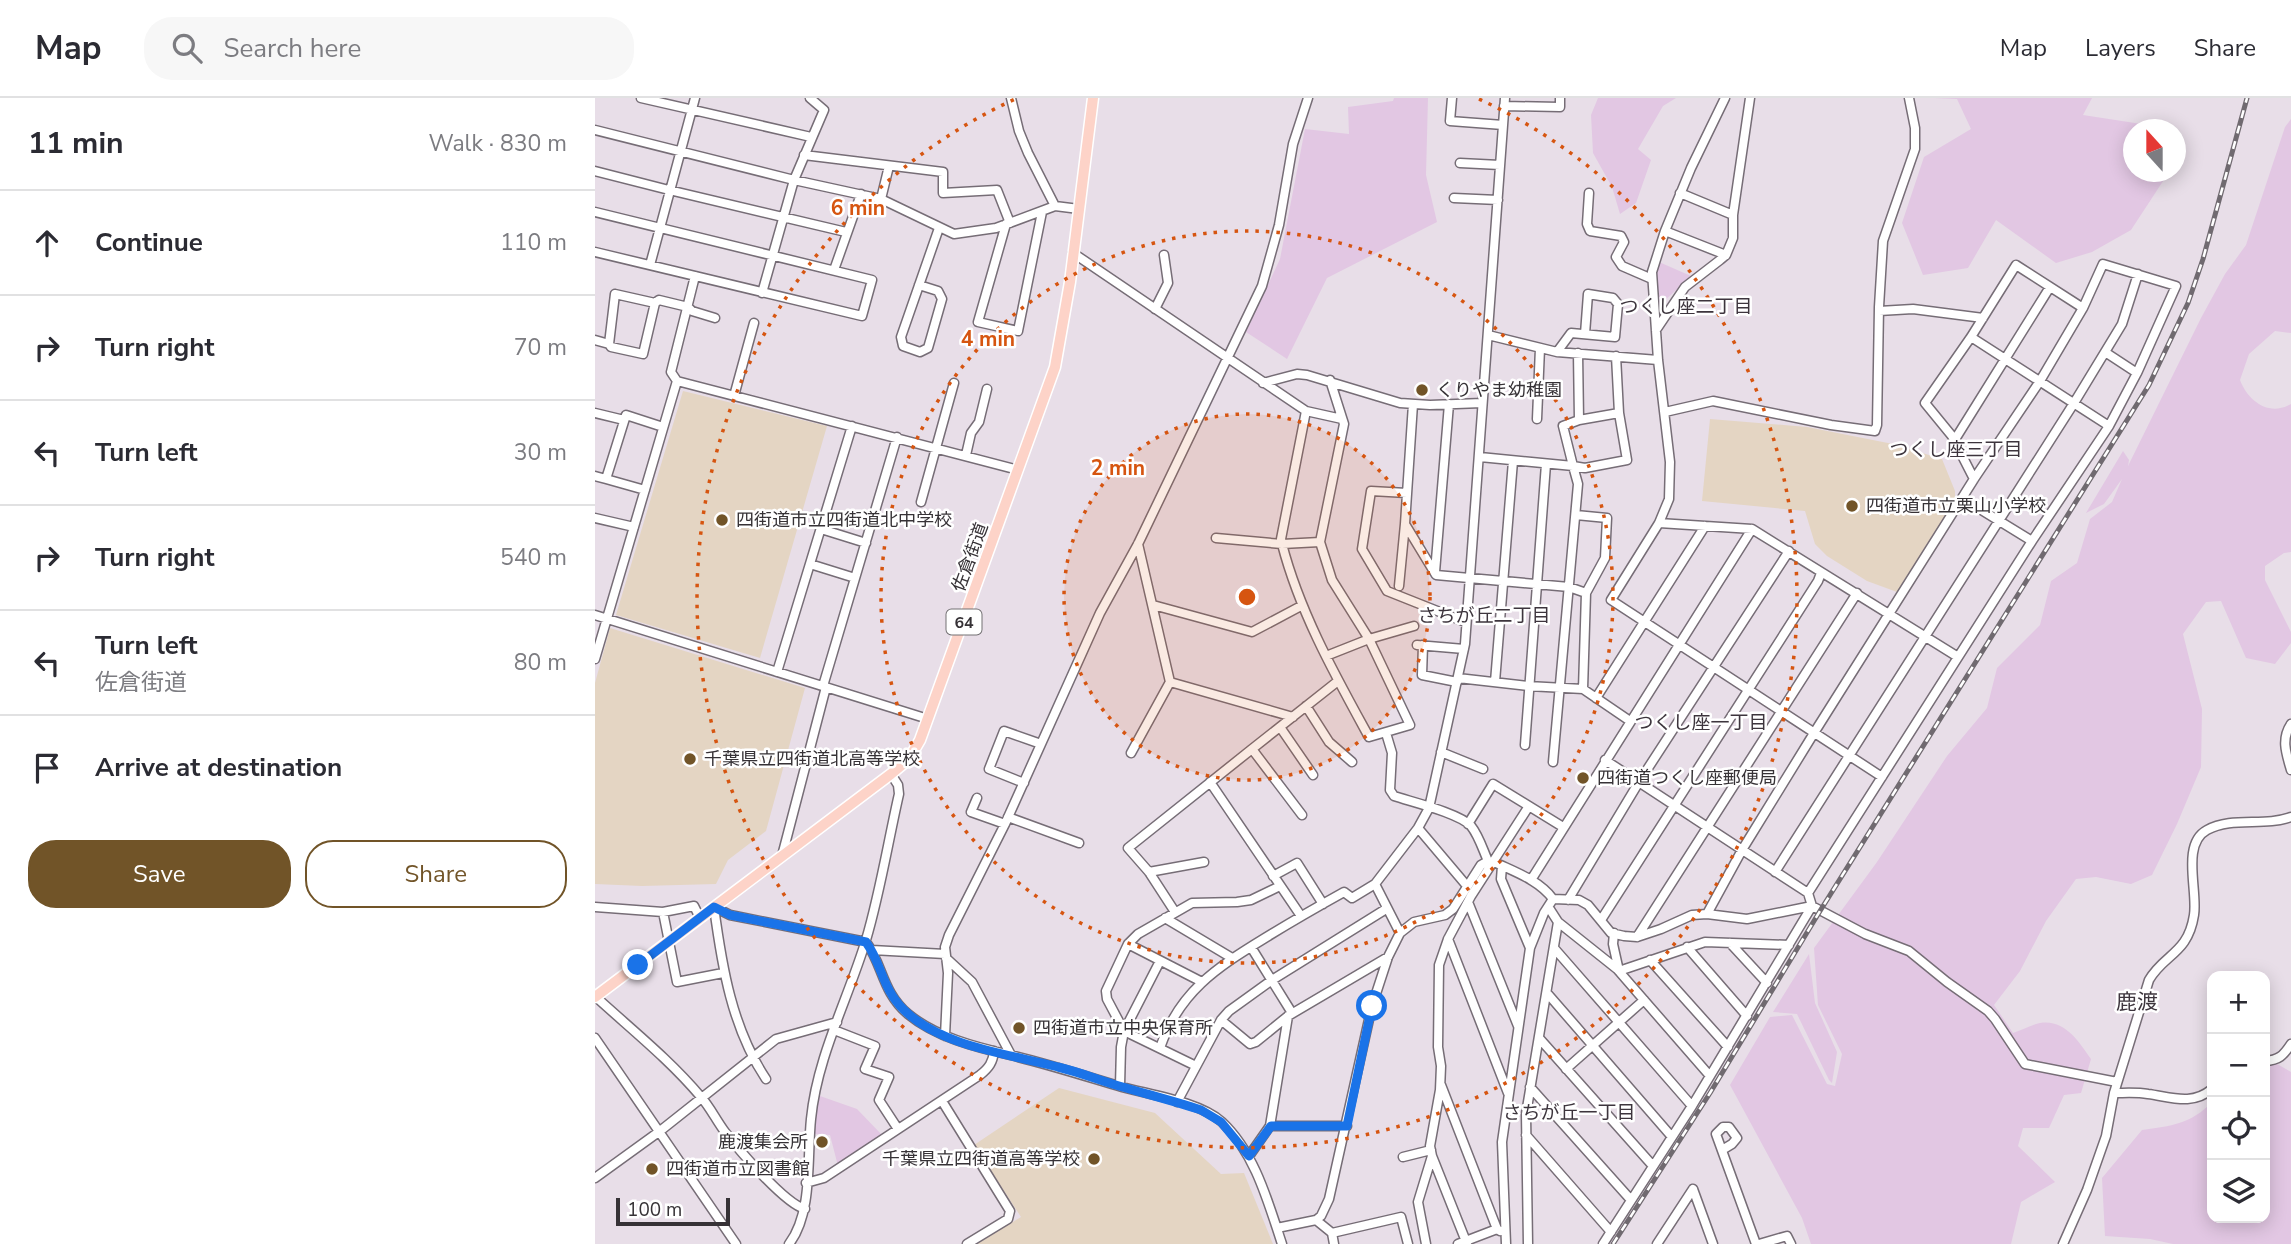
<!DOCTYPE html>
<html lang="en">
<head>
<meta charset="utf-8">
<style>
  body { margin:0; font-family:"Nunito Sans","Noto Sans JP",sans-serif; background:#f7f7f7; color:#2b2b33 }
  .controls { position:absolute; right:21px; bottom:21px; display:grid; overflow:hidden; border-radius:14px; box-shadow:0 4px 18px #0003 }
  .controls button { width:63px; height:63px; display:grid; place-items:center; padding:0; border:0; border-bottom:2px solid #e1e1e2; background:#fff; color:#2b2b33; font:35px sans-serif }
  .compass { position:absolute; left:1528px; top:21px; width:63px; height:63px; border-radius:50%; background:#fff; box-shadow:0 4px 18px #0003; rotate:339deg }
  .scale { position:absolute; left:21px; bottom:18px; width:114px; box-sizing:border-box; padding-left:7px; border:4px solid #363236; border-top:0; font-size:19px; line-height:24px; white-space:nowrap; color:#363236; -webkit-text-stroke:5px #fff; paint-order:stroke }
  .stop { position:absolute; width:21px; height:21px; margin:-16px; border:5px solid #1a73e8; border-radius:50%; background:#fff }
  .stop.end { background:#1a73e8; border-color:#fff; box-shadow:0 2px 7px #0008 }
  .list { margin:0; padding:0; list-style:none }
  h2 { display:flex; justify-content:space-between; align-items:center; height:91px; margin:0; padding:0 28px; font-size:30px }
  h2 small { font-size:23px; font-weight:400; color:#7c7c81 }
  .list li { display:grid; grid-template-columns:46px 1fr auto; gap:21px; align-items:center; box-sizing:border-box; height:105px; padding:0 28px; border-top:2px solid #e1e1e2 }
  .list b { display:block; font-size:26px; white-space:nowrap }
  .list p { margin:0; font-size:23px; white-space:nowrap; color:#7c7c81 }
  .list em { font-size:23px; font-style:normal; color:#7c7c81 }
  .actions { display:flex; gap:14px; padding:21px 28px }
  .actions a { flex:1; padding:16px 0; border:2px solid #715428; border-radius:28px; text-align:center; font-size:24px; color:#715428 }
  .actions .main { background:#715428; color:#fff }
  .icon { flex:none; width:38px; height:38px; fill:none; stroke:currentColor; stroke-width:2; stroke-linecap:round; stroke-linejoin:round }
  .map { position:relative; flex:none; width:1696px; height:1146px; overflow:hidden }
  header { display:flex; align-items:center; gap:42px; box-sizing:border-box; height:98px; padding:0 35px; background:#fff; border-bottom:2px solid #e1e1e2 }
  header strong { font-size:33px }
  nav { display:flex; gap:38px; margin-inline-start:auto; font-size:24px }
  .search { width:490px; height:63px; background:#f7f7f7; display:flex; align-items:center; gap:18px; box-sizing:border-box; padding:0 24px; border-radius:28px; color:#7c7c81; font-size:26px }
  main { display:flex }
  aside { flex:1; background:#fff }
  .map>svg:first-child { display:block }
  .education { fill:#e4d5c3 }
  .green { fill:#e2c7e3 }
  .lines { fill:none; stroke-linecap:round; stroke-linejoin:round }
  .minor-casing { stroke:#766d76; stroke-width:11 }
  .major-casing { stroke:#fff; stroke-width:13 }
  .minor { stroke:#fff; stroke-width:8 }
  .major { stroke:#fdd3c8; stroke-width:10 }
  .rail-casing { stroke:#706a70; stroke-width:5 }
  .rail { stroke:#fff; stroke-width:2.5; stroke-dasharray:8; stroke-linecap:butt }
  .route { stroke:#1a73e8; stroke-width:9 }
  .ring { fill:none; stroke:#d65510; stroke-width:3.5; stroke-dasharray:3.5 7 }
  .poi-dot { fill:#715428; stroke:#fff; stroke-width:2.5 }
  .labels { text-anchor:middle; stroke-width:5; stroke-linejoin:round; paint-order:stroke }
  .shield { fill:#fff; stroke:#727072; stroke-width:2 }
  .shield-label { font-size:16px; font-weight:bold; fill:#363236 }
  .poi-label { font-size:18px; fill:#363236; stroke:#fff; text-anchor:start }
  .street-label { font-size:18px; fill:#363236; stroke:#fff }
  .neighbourhood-label { font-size:19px; fill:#3d353d; stroke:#fff }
  .quarter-label { font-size:21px; fill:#3d353d; stroke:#fff }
  .centre { fill:#d65510; stroke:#fff; stroke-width:3.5 }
  .ring-label { font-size:21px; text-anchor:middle; font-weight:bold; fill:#d65510; stroke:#fff; stroke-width:5; stroke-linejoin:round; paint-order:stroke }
</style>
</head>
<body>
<header>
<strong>Map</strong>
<div class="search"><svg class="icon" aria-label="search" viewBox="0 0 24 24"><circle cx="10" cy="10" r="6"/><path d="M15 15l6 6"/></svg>Search here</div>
<nav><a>Map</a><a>Layers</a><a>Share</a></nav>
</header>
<main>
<aside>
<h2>11 min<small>Walk · 830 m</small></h2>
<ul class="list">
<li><svg class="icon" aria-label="ahead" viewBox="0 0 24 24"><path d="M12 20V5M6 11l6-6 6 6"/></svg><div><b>Continue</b></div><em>110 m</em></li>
<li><svg class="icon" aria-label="right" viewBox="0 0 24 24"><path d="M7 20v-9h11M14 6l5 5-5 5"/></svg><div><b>Turn right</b></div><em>70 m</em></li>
<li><svg class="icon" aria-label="left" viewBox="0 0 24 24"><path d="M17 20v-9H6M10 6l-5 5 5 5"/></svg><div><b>Turn left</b></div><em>30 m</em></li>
<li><svg class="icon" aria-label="right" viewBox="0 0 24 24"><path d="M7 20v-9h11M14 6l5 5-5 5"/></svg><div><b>Turn right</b></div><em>540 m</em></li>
<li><svg class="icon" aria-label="left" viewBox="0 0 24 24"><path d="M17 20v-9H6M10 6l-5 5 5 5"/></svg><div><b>Turn left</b><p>佐倉街道</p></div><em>80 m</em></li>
<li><svg class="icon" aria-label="arrive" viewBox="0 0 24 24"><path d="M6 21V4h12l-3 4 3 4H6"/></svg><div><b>Arrive at destination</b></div></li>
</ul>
<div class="actions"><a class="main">Save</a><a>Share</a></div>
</aside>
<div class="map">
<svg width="1696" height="1146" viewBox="0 0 1696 1146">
  <rect width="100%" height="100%" fill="#e8dee8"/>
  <path class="education" d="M88,293L232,328L165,560L21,517Z
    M1115,321L1212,329L1298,346L1347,361L1360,393V402L1302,494L1272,483L1232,458L1220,446L1210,413L1107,403Z
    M15,530L210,590L171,733L133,762L121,786L47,788L0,786V585Z
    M464,990L560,1015L626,1076L649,1075L678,1146H382L426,1119L379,1047Z"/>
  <path class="green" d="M799,0H833L831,77L842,124L732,180L692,261L651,234L685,161L710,31L754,36L753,9L798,3Z
    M1003,0H1081L1068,8L1043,51L1056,62L1041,105L1025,116L1017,89L998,55L996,17Z
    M1339,0H1497L1488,17L1553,27L1558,31L1538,32V74H1574L1536,132L1497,154L1461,165L1401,122L1373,170L1328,177L1307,125L1329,59L1376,31L1362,1Z
    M1696,21V235L1680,233L1654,256L1645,282C1653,303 1674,319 1696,306V454L1689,455L1670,468V482L1696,534V545L1680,566L1651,560L1626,503L1611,504L1588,536L1607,611L1606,669L1582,726L1557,777L1536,786L1501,779L1481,781L1451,823L1425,873L1399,907L1418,935C1427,932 1436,927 1445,925C1470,921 1484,944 1496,961L1486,995L1469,997L1454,1030H1428L1423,1048L1460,1084L1426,1104L1416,1146H1216L1207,1120L1135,987L1175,919L1197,917L1232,986L1240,988L1247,956L1223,907L1219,850L1282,764L1352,658L1392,610L1402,570L1445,527L1456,483L1482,465L1495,421L1517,404L1527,381L1509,406L1491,415L1528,353L1534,362L1533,368L1606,220L1630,176L1651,147L1690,29Z
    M1064,164L1096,178L1063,209L1060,175Z
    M1214,856L1220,905L1242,954L1237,985L1234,982L1202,916L1178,914Z
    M1670,959L1696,974V1146H1578L1555,1141L1510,1138L1507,1080L1547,1032C1576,1028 1596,1026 1617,1004V1120H1670Z
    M225,998L262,1011L287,1037L243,1068L235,1037L219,1036L218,1026Z"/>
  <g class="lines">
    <g class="minor-casing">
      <path id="minor" d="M46,0L216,39
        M416,0L424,33L433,55L460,108
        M857,0L855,23L908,27
        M1130,0L1096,70L1070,133L1057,174L1063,262L1075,364L1074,401L1064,425L1016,502L1287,679
        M909,8L965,9V0
        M0,32L199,82L286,101L359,136L401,130L460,108L484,111
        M209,57L348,74V95L402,92L415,125
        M865,65L905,67
        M0,73L74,92L251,134
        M994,95L992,126L995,133L1026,138L1029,144L1021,159L1027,168L1057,181
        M1085,95L1138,117
        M859,100L903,102
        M286,101L294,68
        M0,114L277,182L267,218L0,154
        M411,126L383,224L423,233L447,114
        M1070,133L1131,157
        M478,155L711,313L747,321
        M55,167L100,0
        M239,172L266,96
        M324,187L343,193L347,201L333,250L325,254L308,248L306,239L344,130
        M167,195L199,82L229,12L215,0
        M560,211L573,185L569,157
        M1284,213L1318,211L1388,220
        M1061,232L1090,189L1125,162L1131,157L1138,140V117L1155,0
        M893,237L962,254L1063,262
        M0,242L14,246L16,249L48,256L60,205L64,202L93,209L97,213L120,220
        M14,246L20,196L60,205
        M962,254L976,235L1020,239L1023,206L1018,200L993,196L990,236
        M1510,254L1542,275
        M983,255L984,322
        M1021,258L1024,315L1032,362L990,370L978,368L968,328L984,322L1024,315
        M82,283L76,274L100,178
        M668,285L702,276L712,277L805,305L835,307L887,305
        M139,298L159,225
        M818,306L810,426L841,477L974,489L991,495
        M711,313L686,441L687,446C705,515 740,577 774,639L815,627L774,541L737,482L725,444L749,326L735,282
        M1070,314L1118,303L1236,327L1280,333L1282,327L1284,209L1288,143L1320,51V30L1314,0
        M0,315L29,322
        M942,321L945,250
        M1359,343L1455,189
        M371,357L376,335L384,324L392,291
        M885,359L978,368L983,386L958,664
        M0,378L11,381
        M1379,381L1357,338L1330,305L1376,239L1421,167L1488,210
        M50,392L11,381L31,317L68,329
        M812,395L776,393L767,451L792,493L870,524
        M1367,400L1437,443
        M326,404L359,285
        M981,417L1012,420L1010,460L991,495L988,591
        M0,420L39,429
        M1064,425L1157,431L1363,559
        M226,431L271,445
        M621,440L687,446L725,444
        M543,446L575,584L698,619
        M215,466L260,480
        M840,474L854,306
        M804,488L810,426
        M558,507L657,534L706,508
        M0,517L333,621
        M822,547L869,551
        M828,547L827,577L862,584
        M731,558L774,541L819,528
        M0,561L82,283L423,372
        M182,574L257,328
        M863,580L933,588L988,591L1035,623
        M900,584L918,363
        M228,588L302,339
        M1001,600L1110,428
        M711,608L734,644L757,664
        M1696,626C1686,641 1691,655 1696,672
        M685,629L718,677
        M791,635L797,655L795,692L799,698C817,704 864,715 876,728C884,738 888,752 893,763
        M930,647L951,366
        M846,654L888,671
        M536,655L575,584
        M1010,662L1213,795
        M615,684L706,818
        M429,685L394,671L409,633L446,646
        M382,700L376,714L410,726
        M707,717L657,651L743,583
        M413,719L484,745
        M873,726L898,686L968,729
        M823,730L872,788
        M187,758L231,589
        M907,768L906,781L935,850
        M554,774L609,764
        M1180,774L1479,305L1527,226L1543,176
        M678,778L702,765L728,806
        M936,782L1157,431
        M780,786L805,835
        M958,801L984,802L993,807L1016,835L1029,838L1042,839L1066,831L1097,817L1112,816L1152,821L1217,808L1270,836L1314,853L1352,884L1393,913L1400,921L1430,966L1522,984
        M973,802L1044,684L1194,453
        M873,804L923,928
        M1217,808L1213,795L1437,443L1514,328L1376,239
        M0,809L68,814L99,808L105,820
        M119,809L135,817L271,844C288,867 287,894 313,916C341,939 380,949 415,957C453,966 490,978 527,989C556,997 605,1004 627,1024C660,1055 673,1104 687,1146
        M119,809C127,869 137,930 171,981
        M954,810L963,824L1022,871L1115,978
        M68,814L82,884L128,875
        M580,814L554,774L533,750L657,651
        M1112,816L1147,752L1219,635L1379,381L1445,283L1488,210L1508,166L1581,188L1542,275L1514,328
        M570,820L637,860
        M1006,822L1223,483L1226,475
        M1019,835L1018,846L1024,873L1110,844L1194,847
        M1042,839L1262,495
        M853,841L913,995
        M1135,845L1172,885
        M533,846L607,884
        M656,849L697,915
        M1092,849L1152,918
        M959,850L1097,1008
        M277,852L350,856
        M351,860L377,884L416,957
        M1055,862L1133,949
        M952,895L1077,1039
        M1,899C36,931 75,962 106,999C115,1009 121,1022 130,1034C144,1052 190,1106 210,1111
        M626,922L655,946L661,944L693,918L793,859
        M239,932L280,948L270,971L294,979L284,1002L303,1031
        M350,938L353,875L350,849L354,837L410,726L505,515L543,446L667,188L684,127L698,46L713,0
        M0,940L141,1146
        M944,940L1058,1068
        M565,950C584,894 621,870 670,840C696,824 722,809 749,794L757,800L780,786L823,730L834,710L870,546L910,0
        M1670,963C1684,962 1688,958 1696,946
        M601,968L529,933L512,901L511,893L533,846L543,836L597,805L642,804L656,802L685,788
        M971,971L1049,902
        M846,987L902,1131
        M525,988L526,949L529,933L565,863
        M935,989L1036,1102
        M1519,995C1530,995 1542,994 1553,996C1576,999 1597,1008 1617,991
        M347,1003L415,1113L413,1121L372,1146
        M582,1004L626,922L634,913L677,882L791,811
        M675,1028H752
        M931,1037L1016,1134
        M1127,1052L1137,1046L1142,1040L1134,1029H1128L1121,1036L1161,1146
        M654,1058L675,1028L693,918
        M808,1059L836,1052
        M0,1080L65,1033L181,941L242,924
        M211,1085L229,1080L385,977C394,970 398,964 399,953
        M1098,1091L1118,1146
        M721,1122L737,1135L739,1146
        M682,1130L721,1122L726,1118L734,1101L777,908L793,859L805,835L819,824L850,817L858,811L886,767L893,763L899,764C920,774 944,782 958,801
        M737,1135L806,1119L813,1146
        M194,1146C218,1115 212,1059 216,1021C222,959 253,901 271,842C285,795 293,744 304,696L303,687L296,676
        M831,1146L823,1104L837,1058
        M863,1146L902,1131L905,1133
        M872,1146L837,1058L835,1048L845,992L846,968L843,949L844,867L853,841L876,798L934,708
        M911,1146L907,1044L935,850L949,815L958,801
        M933,1146L931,1016L963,824
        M1008,1146L1097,1008L1217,808
        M1062,1146L1098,1091
        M1164,1146L1192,1138L1196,1146
        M1468,1146L1492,1092L1511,1038L1519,995L1554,882C1569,856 1593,856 1599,817C1603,793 1586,746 1612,732C1637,718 1669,729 1696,719"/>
    </g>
    <g class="major-casing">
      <path id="major" d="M0,899L296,676L314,661L325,642L460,269L475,184L498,0"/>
    </g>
    <use href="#minor" class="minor"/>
    <use href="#major" class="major"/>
    <g class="rail-casing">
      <path id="rail" d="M1018,1146L1115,995L1225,813L1554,287L1593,205L1608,161L1652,0"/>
    </g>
    <use href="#rail" class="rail"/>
  </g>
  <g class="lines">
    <path class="route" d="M43,867L119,809L135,817L271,844C287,866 287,891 309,912C347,949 414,956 463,969C484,974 504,982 524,988C551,996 579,1003 606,1012L626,1024L654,1058L676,1028H752L777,908"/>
  </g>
  <circle cx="652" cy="499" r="183" fill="#d65510" fill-opacity=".12"/>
  <g class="ring">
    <circle cx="652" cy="499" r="183"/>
    <circle cx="652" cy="499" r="366"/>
    <path d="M884 1A550 550 0 1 1 420 1"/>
  </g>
  <g class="poi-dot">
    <circle cx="827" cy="292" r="7"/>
    <circle cx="1257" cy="408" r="7"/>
    <circle cx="127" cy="422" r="7"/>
    <circle cx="95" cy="661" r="7"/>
    <circle cx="988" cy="680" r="7"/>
    <circle cx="424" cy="930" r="7"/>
    <circle cx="227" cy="1044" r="7"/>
    <circle cx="499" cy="1061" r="7"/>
    <circle cx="57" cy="1071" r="7"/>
  </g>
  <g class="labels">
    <rect class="shield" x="351.5" y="511.5" width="35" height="25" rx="5"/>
    <g class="shield-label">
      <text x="369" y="530">64</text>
    </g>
    <g class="poi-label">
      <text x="841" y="298">くりやま幼稚園</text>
      <text x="1271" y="414">四街道市立栗山小学校</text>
      <text x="141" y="428">四街道市立四街道北中学校</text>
      <text x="109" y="667">千葉県立四街道北高等学校</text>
      <text x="1002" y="686">四街道つくし座郵便局</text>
      <text x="438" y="936">四街道市立中央保育所</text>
      <text x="213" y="1050" text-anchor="end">鹿渡集会所</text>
      <text x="485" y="1067" text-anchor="end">千葉県立四街道高等学校</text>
      <text x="71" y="1077">四街道市立図書館</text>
    </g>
    <g class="street-label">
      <text transform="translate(375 459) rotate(-70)" y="6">佐倉街道</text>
    </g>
    <g class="neighbourhood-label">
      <text x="1091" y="215">つくし座二丁目</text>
      <text x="1361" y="358">つくし座三丁目</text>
      <text x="889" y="524">さちが丘二丁目</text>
      <text x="1106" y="631">つくし座一丁目</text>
      <text x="974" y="1021">さちが丘一丁目</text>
    </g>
    <g class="quarter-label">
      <text x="1542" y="911">鹿渡</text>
    </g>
  </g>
  <circle cx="652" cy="499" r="10" class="centre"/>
  <g class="ring-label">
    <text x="263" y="117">6 min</text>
    <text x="393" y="248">4 min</text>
    <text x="523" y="377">2 min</text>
  </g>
</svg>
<div class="controls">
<button>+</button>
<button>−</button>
<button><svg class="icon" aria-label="locate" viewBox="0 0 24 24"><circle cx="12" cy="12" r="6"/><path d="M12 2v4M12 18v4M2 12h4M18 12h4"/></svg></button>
<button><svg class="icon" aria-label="layers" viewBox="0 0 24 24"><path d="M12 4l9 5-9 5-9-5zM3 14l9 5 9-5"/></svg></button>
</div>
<svg class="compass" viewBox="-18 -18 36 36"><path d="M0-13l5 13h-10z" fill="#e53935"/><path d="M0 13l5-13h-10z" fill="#7c7c81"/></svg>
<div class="scale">100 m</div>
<div class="stop" style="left:777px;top:908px"></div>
<div class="stop end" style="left:43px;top:867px"></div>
</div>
</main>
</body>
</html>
